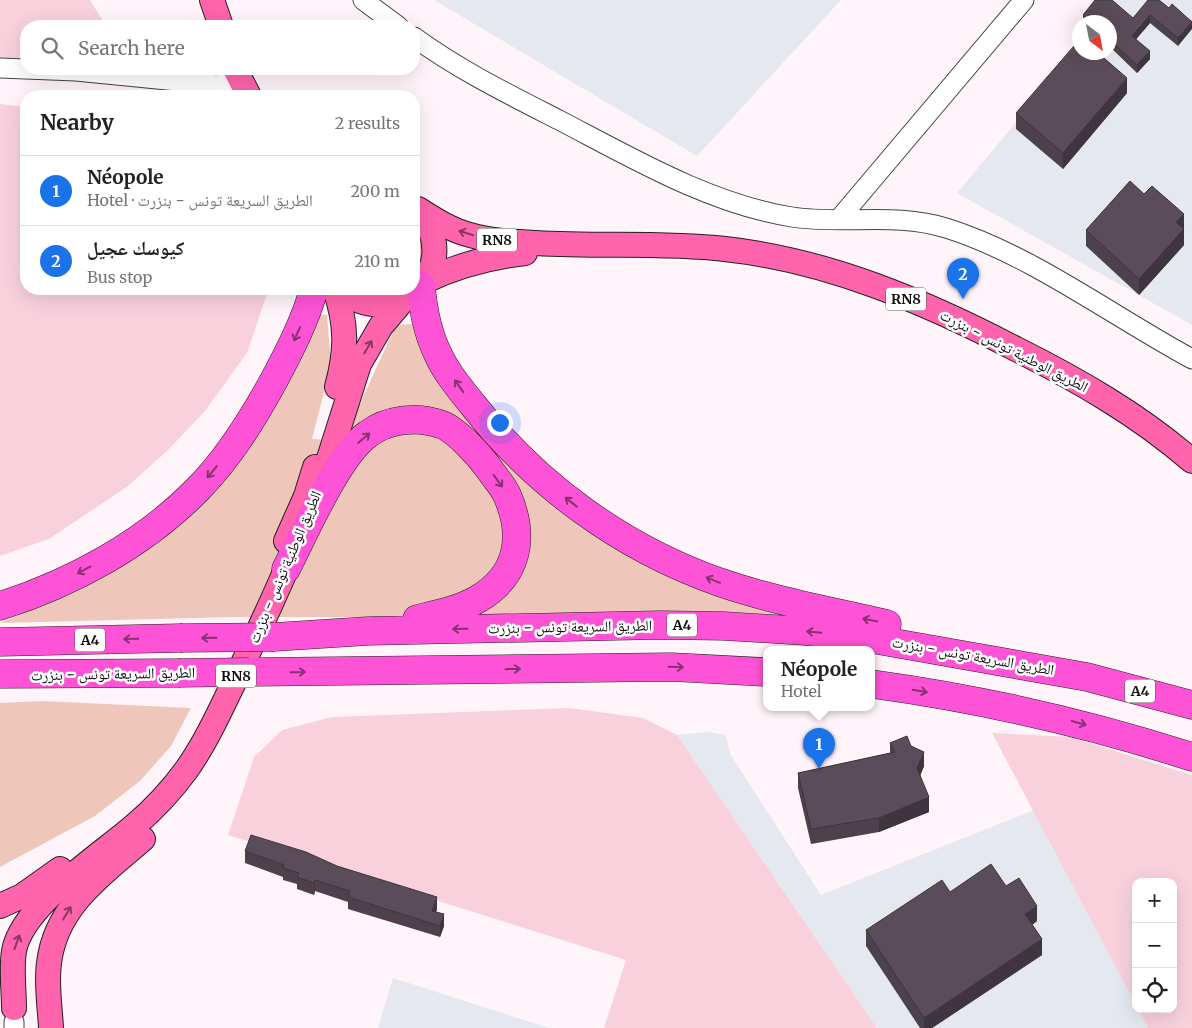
<!DOCTYPE html>
<html lang="en">
<head>
<meta charset="utf-8">
<style>
  body { margin:0; font-family:Merriweather,"Noto Naskh Arabic",serif; background:#f2f2f2; color:#222 }
  .controls { position:absolute; right:15px; bottom:15px; display:grid; overflow:hidden; border-radius:10px; box-shadow:0 5px 20px #0002 }
  .controls button { width:45px; height:45px; display:grid; place-items:center; padding:0; border:0; border-bottom:1px solid #e0e0e0; background:#fff; color:#222; font:25px sans-serif }
  .compass { position:absolute; left:1072px; top:15px; width:45px; height:45px; border-radius:50%; background:#fff; box-shadow:0 5px 20px #0002; rotate:148deg }
  .you { position:absolute; left:499px; top:422px; width:18px; height:18px; margin:-12px; border:4px solid #fff; border-radius:50%; background:#1a73e8; box-shadow:0 0 0 8px #1a73e833 }
  .badge { display:grid; place-items:center; width:32px; height:32px; border-radius:50%; background:#1a73e8; color:#fff; font-size:16px; font-weight:700 }
  .pin { position:absolute; translate:-50% -41px; filter:drop-shadow(0 1px 2px #0008) }
  .pin::after { content:''; position:absolute; top:26px; width:18px; height:15px; background:inherit; clip-path:polygon(0 0,100% 0,50% 100%) }
  .popup { position:absolute; left:763px; top:646px; width:112px; height:65px; box-sizing:border-box; display:grid; place-content:center; border-radius:10px; background:#fff; filter:drop-shadow(0 1px 4px #0005); font-size:16px; white-space:nowrap; color:#767676 }
  .popup b { font-size:19px; color:#222 }
  .popup::after { content:''; position:absolute; left:50%; top:100%; margin-left:-10px; border:10px solid transparent; border-top-color:#fff }
  .list { margin:0; padding:0; list-style:none }
  h2 { display:flex; justify-content:space-between; align-items:center; height:65px; margin:0; padding:0 20px; font-size:21px }
  h2 small { font-size:16px; font-weight:400; color:#767676 }
  .list li { display:grid; grid-template-columns:32px 1fr auto; gap:15px; align-items:center; box-sizing:border-box; height:70px; padding:0 20px; border-top:1px solid #e0e0e0 }
  .list b { display:block; font-size:19px; white-space:nowrap }
  .list p { margin:0; font-size:16px; white-space:nowrap; color:#767676 }
  .list em { font-size:16px; font-style:normal; color:#767676 }
  .icon { flex:none; width:28px; height:28px; fill:none; stroke:currentColor; stroke-width:2; stroke-linecap:round; stroke-linejoin:round }
  .map { position:relative; flex:none; width:1192px; height:1028px; overflow:hidden }
  .search { position:absolute; background:#fff; box-shadow:0 5px 20px #0002; left:20px; top:20px; width:400px; height:55px; display:flex; align-items:center; gap:12px; box-sizing:border-box; padding:0 18px; border-radius:20px; color:#767676; font-size:19px }
  .panel { position:absolute; background:#fff; box-shadow:0 5px 20px #0002; left:20px; top:90px; width:400px; height:205px; border-radius:20px }
  .map>svg:first-child { display:block }
  .industrial { fill:#e5e8ef }
  .farmland { fill:#f8d1dd }
  .green { fill:#eec7ba }
  .lines { fill:none; stroke-linecap:round; stroke-linejoin:round }
  .minor-casing { stroke:#444; stroke-width:21 }
  .major-casing { stroke:#222; stroke-width:26 }
  .highway-casing { stroke:#222; stroke-width:29 }
  .minor { stroke:#fff; stroke-width:19 }
  .major { stroke:#ff64ac; stroke-width:24 }
  .highway { stroke:#fe53d6; stroke-width:28 }
  .highway-bridge-casing { stroke:#222; stroke-width:29; stroke-linecap:butt }
  .highway-bridge { stroke:#fe53d6; stroke-width:28 }
  .wall { fill:#4d414c }
  .shaded-wall { fill:#3f353e }
  .building { fill:#5a4c58; stroke:#3f353e }
  .oneway { stroke:#883a5e }
  .oneway2 { stroke:#883274 }
  .labels { text-anchor:middle; stroke-width:5; stroke-linejoin:round; paint-order:stroke }
  .shield { fill:#fff; stroke:#585858; stroke-width:1 }
  .shield-label { font-size:14px; font-weight:bold; fill:#111 }
  .street-label { font-size:15px; fill:#111; stroke:#fff }
</style>
</head>
<body>
<div class="map">
<svg width="1192" height="1028" viewBox="0 0 1192 1028">
  <rect width="100%" height="100%" fill="#fff4f9"/>
  <path class="industrial" d="M434,0H841L697,156Z
    M1101,0H1192V325L957,193L1079,47L1080,52H1110V22H1083Z
    M707,732L726,735L730,754L821,895L1034,810L1136,1005V1009H1138L1148,1028H877L677,735Z
    M393,978L549,1028H378Z"/>
  <path class="farmland" d="M0,0H90L106,26H26V61L0,58Z
    M0,104L26,107V289H266L267,294L247,353L205,411L167,451L128,486L49,539L0,556Z
    M569,708L643,718L677,735L877,1028H604L626,960L228,835L254,757L282,730L332,717Z
    M992,733L1070,737L1192,775V1028H1148L1138,1009H1173V882H1136V1005Z"/>
  <path class="green" d="M414,224C424,240 425,259 414,275Z
    M315,314L327,315L331,365L312,439L343,441L396,325L412,324L427,353L590,526L798,617H233L0,623L79,590L124,565L182,523L222,481Z
    M43,701L191,708L171,746L140,781L95,816L0,867V703Z"/>
  <g class="lines">
    <g class="minor-casing">
      <path id="minor" d="M363,0L398,26
        M414,37C459,70 510,95 559,120C632,158 710,204 792,217C843,225 896,212 946,228C1030,254 1114,317 1192,359
        M0,68L76,71L218,85L239,79
        M839,219L1024,0
        M14,1028V1022"/>
    </g>
    <g class="major-casing">
      <path id="major" d="M212,0L221,26
        M235,69L249,96
        M418,209C435,220 451,230 470,235C491,241 514,242 536,243C599,247 662,242 725,249C827,260 926,302 1016,349C1078,380 1139,415 1192,461
        M425,281C458,265 489,257 525,253
        M335,289C347,325 347,350 337,387
        M340,289C395,335 465,269 420,212
        M319,490L359,364L381,326L404,299
        M286,541L306,496L315,467
        M0,906L22,896L60,869
        M14,1008C14,990 11,969 14,951C22,906 99,856 133,827C153,810 172,790 187,769C206,742 220,711 234,682C255,639 275,596 294,551
        M51,1028C50,1007 46,984 49,963C56,905 103,874 143,839"/>
    </g>
    <g class="highway-casing">
      <path id="highway" d="M421,286C423,309 427,331 437,352C445,371 460,389 473,405C536,485 622,548 719,582C774,601 831,611 887,624
        M286,569C304,534 338,455 368,434C388,419 417,416 440,424C456,429 480,456 490,470C495,478 503,486 507,495C525,536 519,575 478,599C459,610 438,614 417,619
        M0,606C72,583 144,544 197,490C228,459 252,420 273,382C289,352 305,321 314,289
        M274,637L368,631L661,625L724,626L805,631L855,636L1087,677L1192,705
        M0,642L180,638
        M249,672L671,667L766,672
        M0,674L178,673
        M872,684C981,699 1087,723 1192,757"/>
    </g>
    <use href="#minor" class="minor"/>
    <use href="#major" class="major"/>
    <use href="#highway" class="highway"/>
    <g class="highway-bridge-casing">
      <path id="highway-bridge" d="M180,638L274,637
        M178,673L249,672"/>
    </g>
    <use href="#highway-bridge" class="highway-bridge"/>
  </g>
  <path class="wall" d="M1169,8L1192,21L1178,46L1150,23L1136,39L1150,59L1137,73L1110,47V22H1083V15L1133,18Z
    M1127,93L1063,169L1016,129V113Z
    M1184,229V245L1139,295L1086,246V230Z
    M890,743L911,746L924,766L920,776L929,812L879,832L811,844L798,788V773L890,753Z
    M245,851L437,909L436,912L444,926L440,937L348,909V902L315,891L314,895L297,889V884L283,880V877L245,863Z
    M1006,886L1037,921L1032,925L1042,955L932,1028H920L866,946V930L950,892Z"/>
  <path class="shaded-wall" d="M1150,15V23L1132,44V36Z
    M1192,22V29L1178,46V38Z
    M1150,51V59L1137,73V65Z
    M1127,78V93L1063,169V153Z
    M1184,214V245L1139,295V279L1176,222Z
    M924,752V766L917,783V768Z
    M929,797V812L879,832V818Z
    M315,880V891L314,895V883Z
    M437,897V909L432,923V911Z
    M1037,906V921L1025,930V914Z
    M444,914V926L440,937V926Z
    M1042,939V955L932,1028H924V1018Z"/>
  <path class="building" d="M1095,0H1112L1133,18L1148,0H1159L1169,8L1172,4L1192,22L1178,38L1150,15L1132,36L1150,51L1137,65L1110,40V22H1091L1083,15Z
    M1080,39V52H1097L1127,78L1063,153L1016,113Z
    M1130,181L1144,194L1152,186L1184,214L1176,222L1184,229L1139,279L1086,230Z
    M907,736L911,746L924,752L917,768L929,797L879,818L811,829L798,773L895,752L890,743Z
    M251,835L306,852L337,866L437,897L432,911L444,914L440,926L348,897L350,891L315,880L314,883L297,877L299,873L283,868L284,865L245,851Z
    M991,864L1006,886L1019,878L1037,906L1025,914L1042,939L924,1018L866,930L942,880L950,892Z"/>
  <defs><path id="oneway-shaft" d="M-6 0H5M1.5-3L5.5 0L1.5 3" fill="none" stroke-width="1.6" stroke-linecap="round" stroke-linejoin="round" transform="scale(1.25)"/></defs>
  <g class="oneway">
    <use href="#oneway-shaft" transform="translate(466 233) rotate(-162)"/>
    <use href="#oneway-shaft" transform="translate(368 347) rotate(-60)"/>
    <use href="#oneway-shaft" transform="translate(67 913) rotate(-59)"/>
    <use href="#oneway-shaft" transform="translate(17 942) rotate(-70)"/>
  </g>
  <g class="oneway2">
    <use href="#oneway-shaft" transform="translate(297 334) rotate(114)"/>
    <use href="#oneway-shaft" transform="translate(459 386) rotate(-125)"/>
    <use href="#oneway-shaft" transform="translate(364 438) rotate(-40)"/>
    <use href="#oneway-shaft" transform="translate(212 472) rotate(130)"/>
    <use href="#oneway-shaft" transform="translate(498 481) rotate(54)"/>
    <use href="#oneway-shaft" transform="translate(571 502) rotate(-142)"/>
    <use href="#oneway-shaft" transform="translate(84 570) rotate(152)"/>
    <use href="#oneway-shaft" transform="translate(713 580) rotate(-158)"/>
    <use href="#oneway-shaft" transform="translate(870 620) rotate(-168)"/>
    <use href="#oneway-shaft" transform="translate(460 629) rotate(179)"/>
    <use href="#oneway-shaft" transform="translate(814 632) rotate(-175)"/>
    <use href="#oneway-shaft" transform="translate(209 638) rotate(179)"/>
    <use href="#oneway-shaft" transform="translate(131 639) rotate(179)"/>
    <use href="#oneway-shaft" transform="translate(676 667) rotate(2)"/>
    <use href="#oneway-shaft" transform="translate(513 669) rotate(-1)"/>
    <use href="#oneway-shaft" transform="translate(298 672) rotate(-1)"/>
    <use href="#oneway-shaft" transform="translate(920 691) rotate(9)"/>
    <use href="#oneway-shaft" transform="translate(1079 723) rotate(16)"/>
  </g>
  <g class="labels">
    <g class="shield">
      <rect x="477" y="228.5" width="40" height="23" rx="4"/>
      <rect x="886" y="287.5" width="40" height="23" rx="4"/>
      <rect x="667" y="613.5" width="30" height="23" rx="4"/>
      <rect x="75" y="628.5" width="30" height="23" rx="4"/>
      <rect x="216" y="664.5" width="40" height="23" rx="4"/>
      <rect x="1125" y="679.5" width="30" height="23" rx="4"/>
    </g>
    <g class="shield-label">
      <text x="497" y="245">RN8</text>
      <text x="906" y="304">RN8</text>
      <text x="682" y="630">A4</text>
      <text x="90" y="645">A4</text>
      <text x="236" y="681">RN8</text>
      <text x="1140" y="696">A4</text>
    </g>
    <g class="street-label">
      <text transform="translate(1014 351) rotate(27)" y="5">الطريق الوطنية تونس - بنزرت</text>
      <text transform="translate(285 567) rotate(-67)" y="5">الطريق الوطنية تونس - بنزرت</text>
      <text transform="translate(570 627) rotate(-1)" y="5">الطريق السريعة تونس - بنزرت</text>
      <text transform="translate(973 656) rotate(10)" y="5">الطريق السريعة تونس - بنزرت</text>
      <text transform="translate(113 674) rotate(-1)" y="5">الطريق السريعة تونس - بنزرت</text>
    </g>
  </g>
</svg>
<div class="controls">
<button>+</button>
<button>−</button>
<button><svg class="icon" aria-label="locate" viewBox="0 0 24 24"><circle cx="12" cy="12" r="6"/><path d="M12 2v4M12 18v4M2 12h4M18 12h4"/></svg></button>
</div>
<svg class="compass" viewBox="-18 -18 36 36"><path d="M0-13l5 13h-10z" fill="#e53935"/><path d="M0 13l5-13h-10z" fill="#767676"/></svg>
<div class="you"></div>
<div class="pin badge" style="left:819px;top:769px">1</div>
<div class="popup"><b>Néopole</b>Hotel</div>
<div class="pin badge" style="left:963px;top:299px">2</div>
<div class="search"><svg class="icon" aria-label="search" viewBox="0 0 24 24"><circle cx="10" cy="10" r="6"/><path d="M15 15l6 6"/></svg>Search here</div>
<section class="panel">
<h2>Nearby<small>2 results</small></h2>
<ul class="list">
<li><span class="badge">1</span><div><b>Néopole</b><p>Hotel · الطريق السريعة تونس - بنزرت</p></div><em>200 m</em></li>
<li><span class="badge">2</span><div><b>كيوسك عجيل</b><p>Bus stop</p></div><em>210 m</em></li>
</ul>
</section>
</div>
</body>
</html>
